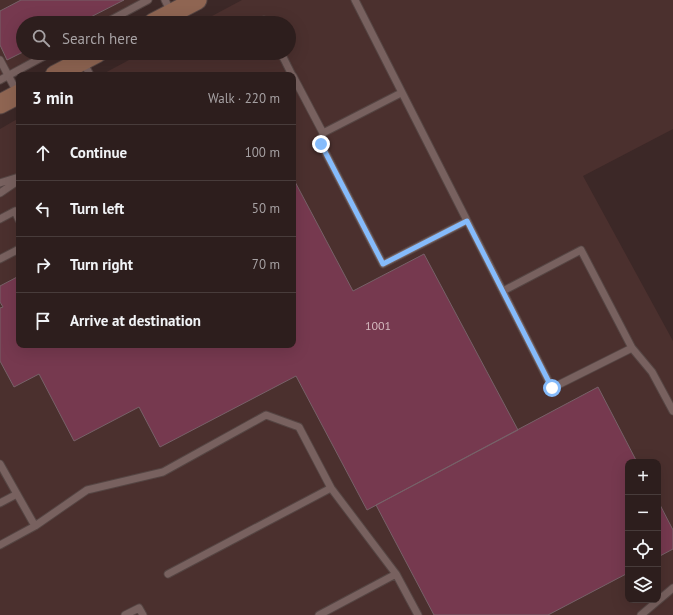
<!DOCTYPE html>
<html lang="en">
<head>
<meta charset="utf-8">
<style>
  body { margin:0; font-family:"PT Sans",sans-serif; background:#352726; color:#f1f3f6 }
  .controls { position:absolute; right:12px; bottom:12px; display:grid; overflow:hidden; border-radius:8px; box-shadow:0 4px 16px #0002 }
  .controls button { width:36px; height:36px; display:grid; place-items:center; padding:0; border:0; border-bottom:1px solid #483c3b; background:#2d1e1d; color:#f1f3f6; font:20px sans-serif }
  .stop { position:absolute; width:12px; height:12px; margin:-9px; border:3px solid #85bbfb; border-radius:50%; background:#fff }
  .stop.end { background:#85bbfb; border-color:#fff; box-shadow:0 1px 4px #0008 }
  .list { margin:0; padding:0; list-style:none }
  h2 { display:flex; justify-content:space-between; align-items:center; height:52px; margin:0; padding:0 16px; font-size:17px }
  h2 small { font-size:13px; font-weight:400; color:#a7a2a4 }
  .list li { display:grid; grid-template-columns:26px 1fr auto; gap:12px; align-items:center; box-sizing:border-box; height:56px; padding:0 16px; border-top:1px solid #483c3b }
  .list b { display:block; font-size:15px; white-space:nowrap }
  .list em { font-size:13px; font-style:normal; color:#a7a2a4 }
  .icon { flex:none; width:22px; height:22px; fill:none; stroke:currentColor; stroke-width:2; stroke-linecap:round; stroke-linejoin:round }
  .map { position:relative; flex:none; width:673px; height:615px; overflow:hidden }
  .search { position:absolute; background:#2d1e1d; box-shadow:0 4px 16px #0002; left:16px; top:16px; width:280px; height:44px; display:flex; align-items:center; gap:10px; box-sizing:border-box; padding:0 14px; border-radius:22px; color:#a7a2a4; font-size:15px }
  .panel { position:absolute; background:#2d1e1d; box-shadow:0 4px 16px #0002; left:16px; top:72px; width:280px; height:276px; border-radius:8px }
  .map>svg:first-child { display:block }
  .built { fill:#4b302e; fill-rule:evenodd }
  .building { fill:#76394f; stroke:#776168 }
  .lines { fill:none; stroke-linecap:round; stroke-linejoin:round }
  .lane-casing { stroke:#554543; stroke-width:9 }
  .secondary-casing { stroke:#554543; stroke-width:21 }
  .lane { stroke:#78615f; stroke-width:7 }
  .secondary { stroke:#8f6552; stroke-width:19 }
  .route { stroke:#85bbfb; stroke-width:5 }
  .labels { text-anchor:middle; stroke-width:4; stroke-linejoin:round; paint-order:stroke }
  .number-label { font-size:12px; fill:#d6bcc1 }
</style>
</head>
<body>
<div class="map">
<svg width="673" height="615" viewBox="0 0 673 615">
  <rect width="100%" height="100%" fill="#3c2827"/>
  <path class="built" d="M0,0H150L107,23H23V53H51L0,80Z
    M242,0H673V129L583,176L673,341V615H0V129L19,118V345H293V75H101L142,53H289V23H199ZM628,462H658V600H628Z"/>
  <path class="building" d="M21,0H124L79,23H23V52L7,60L0,45V11Z
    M293,178L353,291L424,254L518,430L367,510L296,376L160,447L139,407L74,441L39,374L14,387L0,361V308L3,307L0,302V286L19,276V345H293Z
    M598,387L637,462H628V573L548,615H434L376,505Z
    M658,501L673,530V549L658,557Z"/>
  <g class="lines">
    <g class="lane-casing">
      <path id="lane" d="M165,0L171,12
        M355,0L552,388L632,348L652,372L673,411
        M264,20L265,23
        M105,23L148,0
        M281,53L292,75
        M0,60L18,94
        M83,61L90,75
        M293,76L323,133L401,93
        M0,80L50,53
        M323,133L321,144L383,264L467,221
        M0,183L19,177
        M0,193L19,180
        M0,219L15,211L19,220
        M0,259L19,249
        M503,291L581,250L632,348
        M0,464L35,526
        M0,503L17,494
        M0,545L35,526L87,490L163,472L266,415L299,427L331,488L396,574L418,615
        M168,574L331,488
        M125,615L139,608L143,615
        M319,615L396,574
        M641,615L673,588"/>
    </g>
    <g class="secondary-casing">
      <path id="secondary" d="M153,23L197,0
        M55,75L97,53
        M0,104L19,94"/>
    </g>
    <use href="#lane" class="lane"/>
    <use href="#secondary" class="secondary"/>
  </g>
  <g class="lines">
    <path class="route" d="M321,144L383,264L467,221L552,388"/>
  </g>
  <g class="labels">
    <g class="number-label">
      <text x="378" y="330">1001</text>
    </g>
  </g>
</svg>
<div class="controls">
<button>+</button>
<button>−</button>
<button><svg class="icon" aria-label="locate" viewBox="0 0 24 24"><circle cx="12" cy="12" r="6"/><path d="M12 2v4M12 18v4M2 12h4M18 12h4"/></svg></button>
<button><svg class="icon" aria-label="layers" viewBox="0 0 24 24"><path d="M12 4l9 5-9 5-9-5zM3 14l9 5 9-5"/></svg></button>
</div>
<div class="stop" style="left:552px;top:388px"></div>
<div class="stop end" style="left:321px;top:144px"></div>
<div class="search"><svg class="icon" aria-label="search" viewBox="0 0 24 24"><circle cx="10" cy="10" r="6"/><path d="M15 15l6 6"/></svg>Search here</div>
<section class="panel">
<h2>3 min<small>Walk · 220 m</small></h2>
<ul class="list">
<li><svg class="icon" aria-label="ahead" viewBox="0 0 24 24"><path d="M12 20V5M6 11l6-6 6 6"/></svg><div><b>Continue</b></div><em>100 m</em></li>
<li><svg class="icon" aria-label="left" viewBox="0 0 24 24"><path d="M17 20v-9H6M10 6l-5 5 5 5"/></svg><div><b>Turn left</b></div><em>50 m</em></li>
<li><svg class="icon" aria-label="right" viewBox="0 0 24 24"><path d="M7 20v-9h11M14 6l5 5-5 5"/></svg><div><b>Turn right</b></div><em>70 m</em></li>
<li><svg class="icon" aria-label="arrive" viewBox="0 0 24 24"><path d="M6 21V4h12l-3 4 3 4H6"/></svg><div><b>Arrive at destination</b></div></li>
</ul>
</section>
</div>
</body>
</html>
